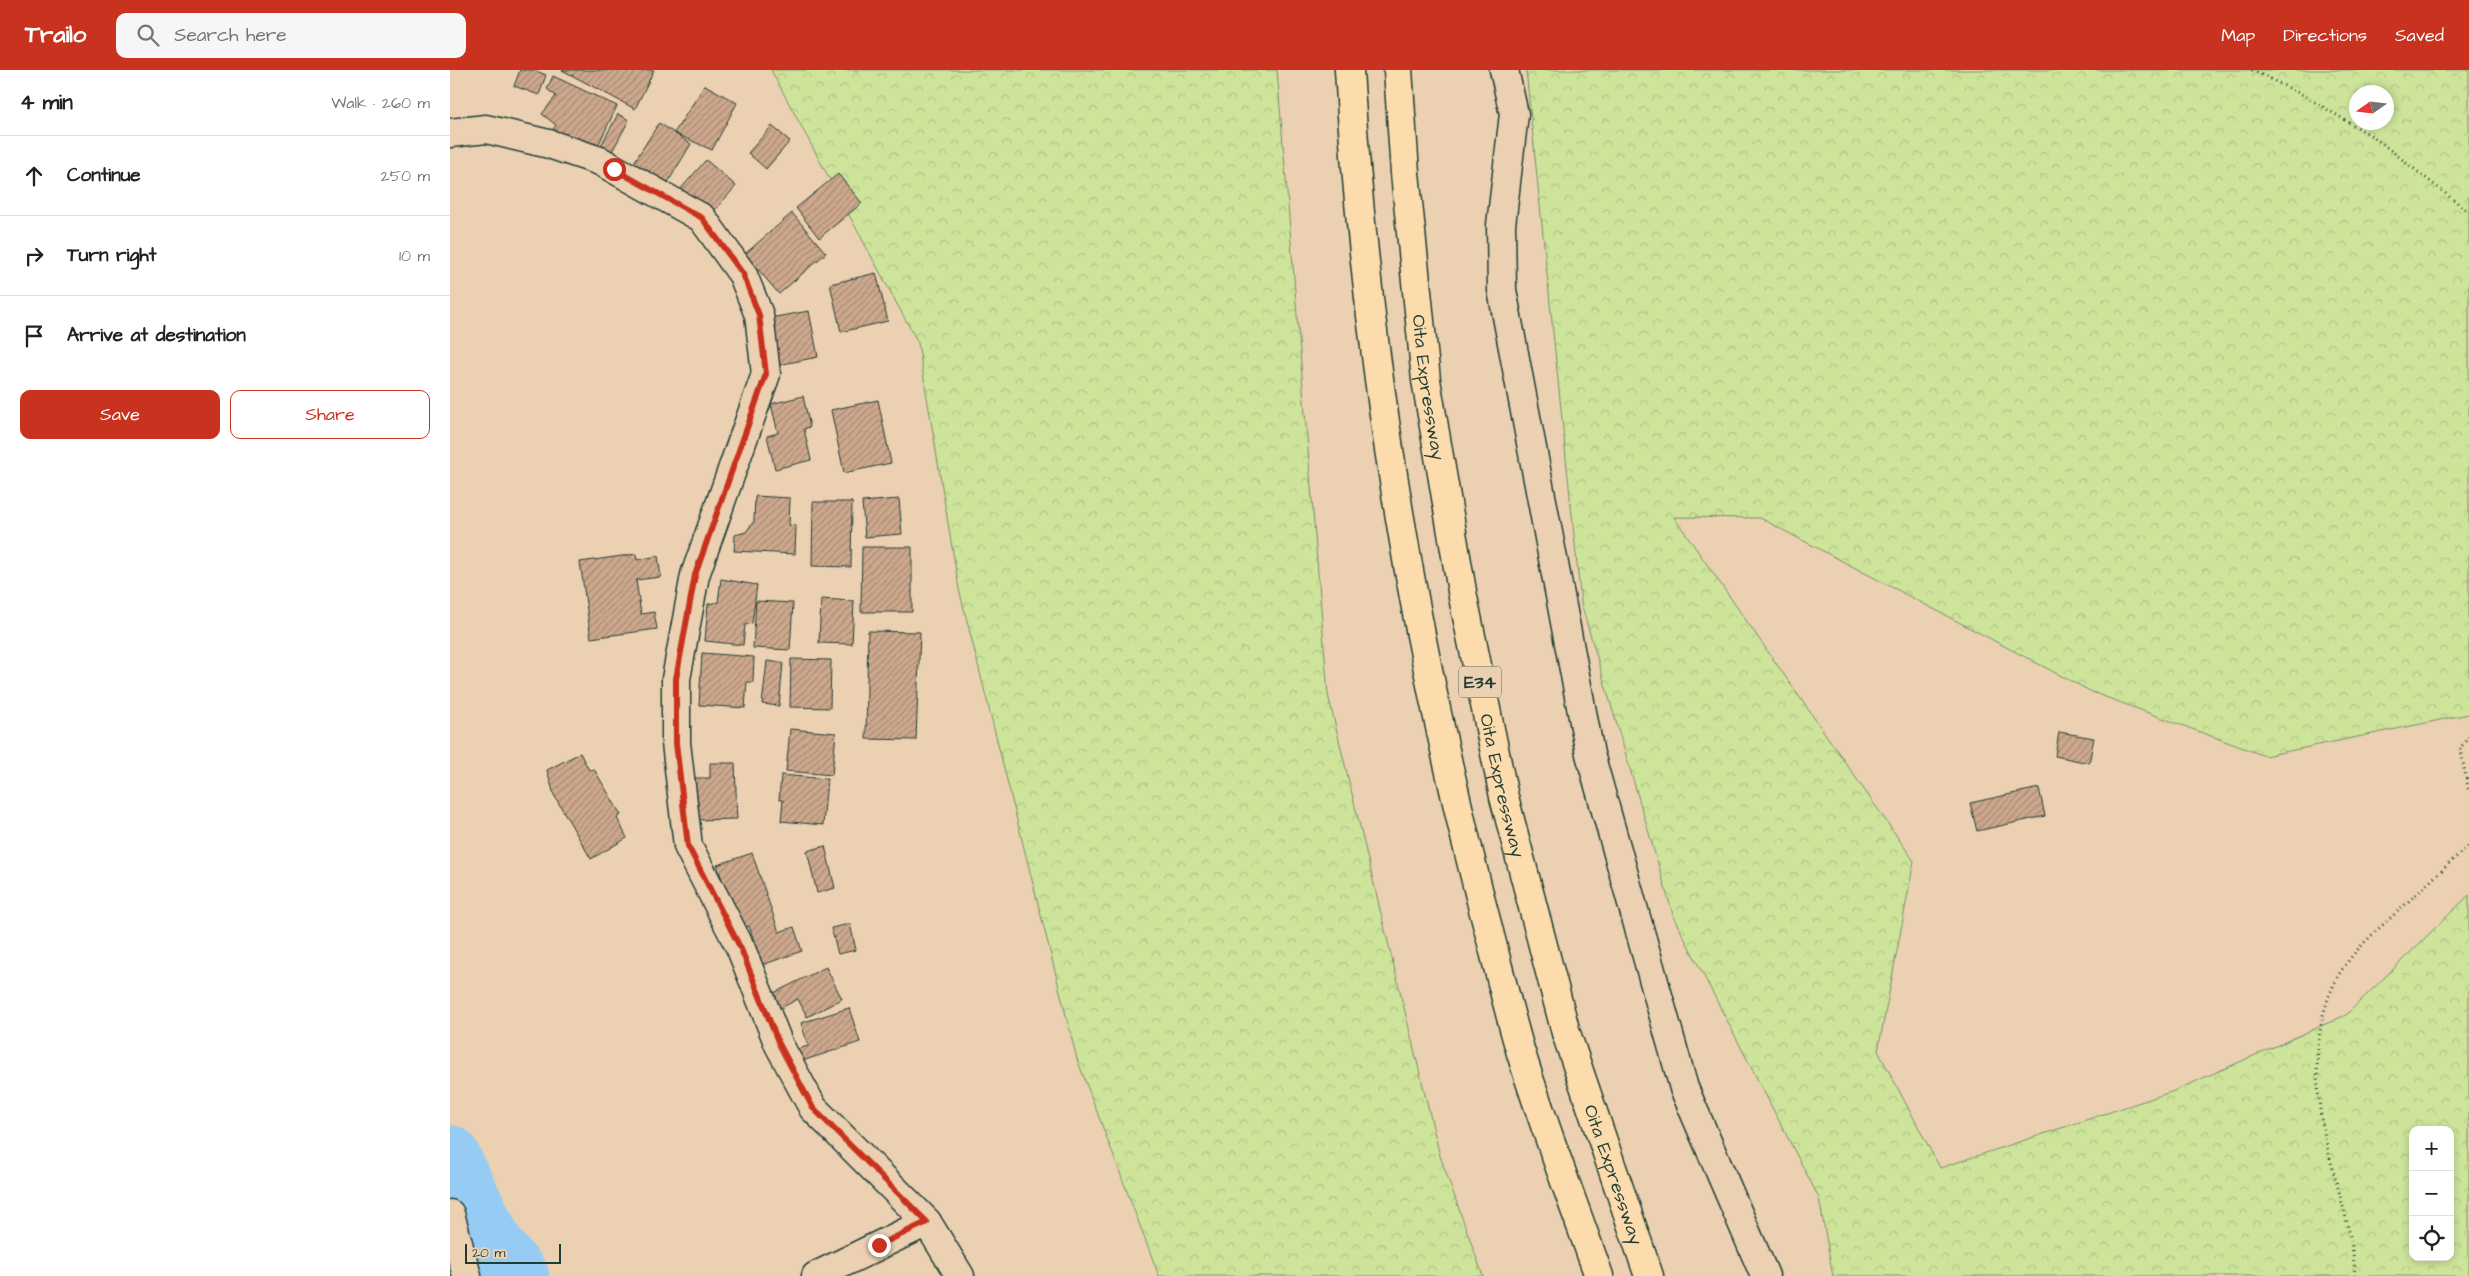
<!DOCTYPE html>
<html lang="en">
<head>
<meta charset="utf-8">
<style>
  body { margin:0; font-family:"Architects Daughter",sans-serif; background:#f6f6f6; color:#202124 }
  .controls { position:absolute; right:15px; bottom:15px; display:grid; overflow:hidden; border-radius:10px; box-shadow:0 2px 8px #0003 }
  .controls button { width:45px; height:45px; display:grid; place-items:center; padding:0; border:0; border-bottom:1px solid #e0e0e0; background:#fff; color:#202124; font:25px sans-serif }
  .compass { position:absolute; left:1899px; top:15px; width:45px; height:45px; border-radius:50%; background:#fff; box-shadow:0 2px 8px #0003; rotate:256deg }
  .scale { position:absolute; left:15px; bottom:12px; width:96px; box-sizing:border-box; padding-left:5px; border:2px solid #1f3d34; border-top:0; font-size:14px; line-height:18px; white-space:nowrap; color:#1f3d34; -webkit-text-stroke:4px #ebd0b2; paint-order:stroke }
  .stop { position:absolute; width:15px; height:15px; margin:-11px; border:4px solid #c8321e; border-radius:50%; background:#fff }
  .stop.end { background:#c8321e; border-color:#fff; box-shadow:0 1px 5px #0008 }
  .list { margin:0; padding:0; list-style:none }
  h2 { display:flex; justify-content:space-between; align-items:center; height:65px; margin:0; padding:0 20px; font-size:21px }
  h2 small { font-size:16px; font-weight:400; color:#757577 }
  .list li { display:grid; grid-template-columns:32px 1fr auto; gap:15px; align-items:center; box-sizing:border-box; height:80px; padding:0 20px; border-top:1px solid #e0e0e0 }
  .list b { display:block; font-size:19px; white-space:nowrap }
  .list em { font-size:16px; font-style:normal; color:#757577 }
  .actions { display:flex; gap:10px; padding:15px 20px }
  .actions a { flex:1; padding:11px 0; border:1px solid #c8321e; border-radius:10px; text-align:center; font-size:18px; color:#c8321e }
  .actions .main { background:#c8321e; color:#fff }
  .icon { flex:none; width:28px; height:28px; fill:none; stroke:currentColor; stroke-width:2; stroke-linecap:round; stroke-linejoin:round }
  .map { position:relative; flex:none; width:2019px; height:1206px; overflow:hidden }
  header { display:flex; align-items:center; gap:30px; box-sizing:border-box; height:70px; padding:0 25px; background:#c8321e; color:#fff }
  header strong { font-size:24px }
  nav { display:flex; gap:28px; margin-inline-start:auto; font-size:18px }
  .search { width:350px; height:45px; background:#f6f6f6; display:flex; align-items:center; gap:12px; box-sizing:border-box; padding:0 18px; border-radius:10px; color:#757577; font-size:19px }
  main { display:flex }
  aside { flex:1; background:#fff }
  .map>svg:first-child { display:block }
  .forest { fill:url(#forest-crowns); stroke:#769067; fill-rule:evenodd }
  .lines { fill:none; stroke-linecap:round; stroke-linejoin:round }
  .river { stroke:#96cbf4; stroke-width:58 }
  .building { fill:url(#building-hatch); stroke:#1f3d34 }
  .minor-casing { stroke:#1f3d34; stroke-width:31 }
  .highway-casing { stroke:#1f3d34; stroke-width:31 }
  .path { stroke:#1f3d34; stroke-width:3; stroke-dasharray:1 4; stroke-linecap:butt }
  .minor { stroke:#ebd0b2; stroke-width:28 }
  .highway { stroke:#fcdcac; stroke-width:28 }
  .route { stroke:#c8321e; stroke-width:6 }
  .labels { text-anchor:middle; stroke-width:4.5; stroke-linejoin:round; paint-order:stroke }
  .shield { fill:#ebd0b2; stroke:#5c695a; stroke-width:1 }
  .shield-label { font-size:18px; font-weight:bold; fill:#1f3d34 }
  .street-label { font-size:19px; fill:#1f3d34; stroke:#ebd0b2 }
</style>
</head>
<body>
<header>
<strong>Trailo</strong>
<div class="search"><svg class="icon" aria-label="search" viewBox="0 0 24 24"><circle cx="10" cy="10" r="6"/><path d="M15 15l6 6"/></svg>Search here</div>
<nav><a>Map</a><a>Directions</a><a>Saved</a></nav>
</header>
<main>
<aside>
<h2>4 min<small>Walk · 260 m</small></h2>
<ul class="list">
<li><svg class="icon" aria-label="ahead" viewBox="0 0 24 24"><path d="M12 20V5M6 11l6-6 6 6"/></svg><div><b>Continue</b></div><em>250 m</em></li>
<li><svg class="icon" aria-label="right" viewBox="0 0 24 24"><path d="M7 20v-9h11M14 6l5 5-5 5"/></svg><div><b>Turn right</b></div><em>10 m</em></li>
<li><svg class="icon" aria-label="arrive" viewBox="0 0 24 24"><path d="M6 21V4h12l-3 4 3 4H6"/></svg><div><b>Arrive at destination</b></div></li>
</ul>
<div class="actions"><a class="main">Save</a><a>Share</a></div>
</aside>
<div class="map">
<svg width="2019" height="1206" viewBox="0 0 2019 1206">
  <defs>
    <pattern id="forest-crowns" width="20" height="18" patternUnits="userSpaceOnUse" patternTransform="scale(1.25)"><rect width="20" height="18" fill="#cde49a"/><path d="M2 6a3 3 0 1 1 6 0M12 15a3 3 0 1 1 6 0" fill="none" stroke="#b0c485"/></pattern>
    <pattern id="building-hatch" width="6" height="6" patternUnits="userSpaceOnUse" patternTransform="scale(1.25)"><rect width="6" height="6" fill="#cea88d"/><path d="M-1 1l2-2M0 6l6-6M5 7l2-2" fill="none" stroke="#a78a74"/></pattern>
  </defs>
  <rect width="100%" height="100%" fill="#ebd0b2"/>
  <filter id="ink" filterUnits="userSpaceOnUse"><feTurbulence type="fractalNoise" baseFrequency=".02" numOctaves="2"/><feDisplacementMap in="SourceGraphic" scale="10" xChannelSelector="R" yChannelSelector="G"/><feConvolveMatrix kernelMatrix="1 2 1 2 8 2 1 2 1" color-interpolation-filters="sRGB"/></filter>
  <g filter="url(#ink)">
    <path class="forest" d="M321,0H827L878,625L990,1086L1033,1206H709L627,989L509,519L468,273Z
      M1076,0H2019V644L1815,686L1642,622L1310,448L1224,447L1464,791L1428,981L1490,1098L1724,1021L1896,945L2019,825V1206H1383L1369,1128L1224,848L1131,533ZM1906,22H1936V52H1906ZM1963,1060H2000V1187H1963Z"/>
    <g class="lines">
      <path class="river" d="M0,1084L45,1175L70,1206"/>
    </g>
    <path class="building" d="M70,0H84L96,5L89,25L64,16Z
      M112,0H204L185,39Z
      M103,6L167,36L143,86L99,65L106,55L92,44L106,26L97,19Z
      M255,15L287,33L262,80L224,63Z
      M168,44L179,50L159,87L148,81Z
      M209,53L241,74L212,122L181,97Z
      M322,56L340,71L316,99L298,83Z
      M256,90L286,116L258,148L228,122Z
      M388,104L412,133L369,168L346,138Z
      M342,143L376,183L329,224L295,184Z
      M426,203L438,251L391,262L380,214Z
      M359,241L368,287L323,296L314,249Z
      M353,326L360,357L354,359L361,390L325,399L317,366L328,363L321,334Z
      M428,330L441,393L394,403L381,340Z
      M305,426L340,428L339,455L346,456L345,484L284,481L285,465L296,462L304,451Z
      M449,429L452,464L415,467L412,432Z
      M363,432H402L401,497L362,496Z
      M412,477H462V542H411Z
      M186,484L187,490L208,486L211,507L186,510L191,544L204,542L207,559L141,568L130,492Z
      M271,509L307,515L302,553L295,555L293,575L255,571L258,534L268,532Z
      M371,529L404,531L402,574L369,573Z
      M306,531L343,533L340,580L303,578Z
      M418,561L470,562L466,670L416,669Z
      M252,583L304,587L303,612H297L295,638L249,635Z
      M341,589L381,590L380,638L340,637Z
      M317,591L333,593L329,636L312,634Z
      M340,659L386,663L382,705L336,701Z
      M1609,662L1644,668L1639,693L1605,686Z
      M130,683L139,700L144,699L171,745L167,748L177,768L141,789L104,725L97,700Z
      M260,693H285L287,749L247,750L245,708H260Z
      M331,705L377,709L373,755L331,751L333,730H329Z
      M1589,718L1595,746L1527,761L1520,733Z
      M375,776L385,818L367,823L357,781Z
      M302,783L329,862L344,857L352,881L312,895L299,856L289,859L267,795Z
      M400,854L406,880L388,884L381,858Z
      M376,897L392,929L357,947L348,929L329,939L322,924Z
      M399,938L410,972L349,992L345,980L358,976L351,953Z"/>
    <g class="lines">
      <g class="minor-casing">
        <path id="minor" d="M1054,0L1064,44L1051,155L1052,220L1140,684L1234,1018L1315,1206
          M0,63L36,59L99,74L150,91L252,148L293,205L309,245L316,304L245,505L226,609V673L238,776L291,879L329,975L363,1038L477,1152L510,1206
          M0,1144L17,1206
          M366,1206L477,1152"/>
      </g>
      <g class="highway-casing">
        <g id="highway">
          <path d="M899,0C916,283 962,564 1033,839C1046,887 1057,936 1071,983C1094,1058 1123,1132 1149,1206"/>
          <path id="s1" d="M948,0L955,103L976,310L1013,527L1054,727L1116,963L1199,1206"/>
        </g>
      </g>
      <path class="path" d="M1802,0L1853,25L1925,68L2019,142
        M2019,667L2010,678L2019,722
        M1905,1206C1903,1163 1889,1125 1879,1084C1864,1026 1859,956 1890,903C1904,880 1927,860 1947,842C1971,820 1995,797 2019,775"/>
      <use href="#minor" class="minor"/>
      <use href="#highway" class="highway"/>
    </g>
  </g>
  <g class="lines" filter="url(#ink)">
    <path class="route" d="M164,99L252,148L293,204L309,245L316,304L245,505L226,609V673L238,776L291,879L329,974L363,1038L477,1152L429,1175"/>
  </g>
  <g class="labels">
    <rect class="shield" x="1009" y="596.5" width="42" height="31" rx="4"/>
    <g class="shield-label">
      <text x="1030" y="618">E34</text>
    </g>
    <g class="street-label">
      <text dy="7" stroke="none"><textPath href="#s1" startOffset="319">Oita Expressway</textPath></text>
      <text dy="7" stroke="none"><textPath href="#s1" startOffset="724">Oita Expressway</textPath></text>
      <text dy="7" stroke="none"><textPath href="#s1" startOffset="1129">Oita Expressway</textPath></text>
    </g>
  </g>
</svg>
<div class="controls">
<button>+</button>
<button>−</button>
<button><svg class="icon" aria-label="locate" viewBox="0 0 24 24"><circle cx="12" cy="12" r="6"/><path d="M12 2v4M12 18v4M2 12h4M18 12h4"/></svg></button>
</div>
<svg class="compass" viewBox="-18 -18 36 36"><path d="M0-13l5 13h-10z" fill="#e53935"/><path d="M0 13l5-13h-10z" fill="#757577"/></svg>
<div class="scale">20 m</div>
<div class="stop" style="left:164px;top:99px"></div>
<div class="stop end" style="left:429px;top:1175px"></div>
</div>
</main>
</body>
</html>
